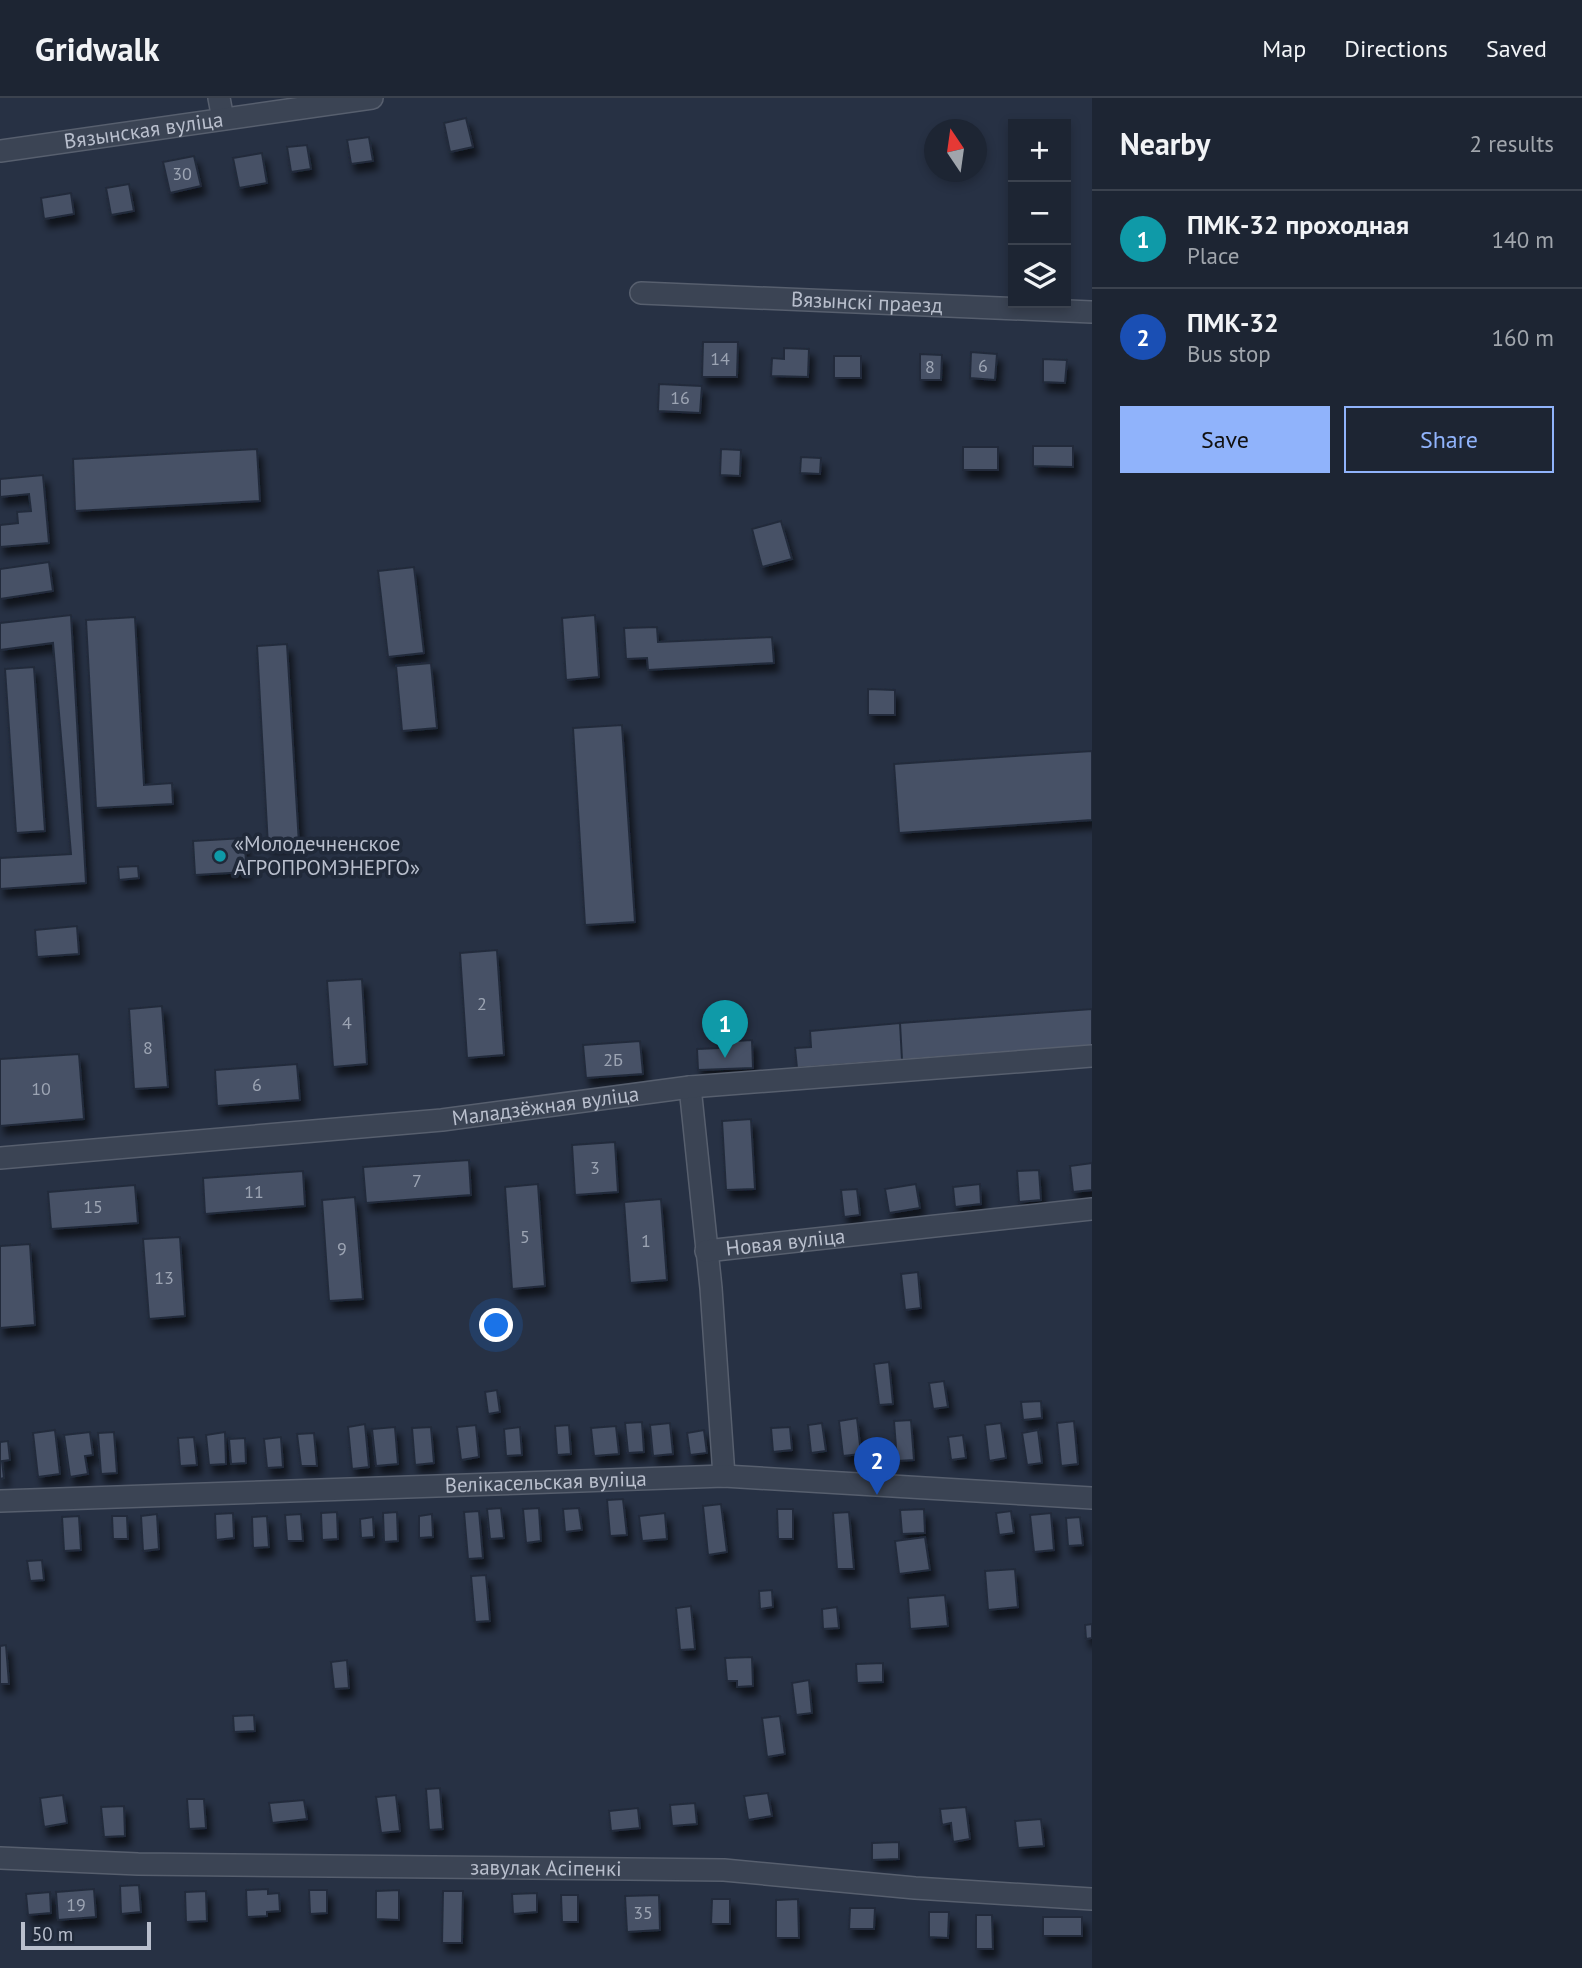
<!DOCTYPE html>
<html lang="en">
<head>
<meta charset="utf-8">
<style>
  body { margin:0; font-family:"PT Sans",sans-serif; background:#2a313f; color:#f1f3f6 }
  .controls { position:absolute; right:21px; top:21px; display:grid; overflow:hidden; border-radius:0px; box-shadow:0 4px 10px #0003 }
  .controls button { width:63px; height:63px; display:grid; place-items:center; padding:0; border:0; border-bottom:2px solid #3b424e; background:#1d2533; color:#f1f3f6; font:35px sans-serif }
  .compass { position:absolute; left:924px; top:21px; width:63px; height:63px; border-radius:50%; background:#1d2533; box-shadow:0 4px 10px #0003; rotate:347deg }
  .scale { position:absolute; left:21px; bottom:18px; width:130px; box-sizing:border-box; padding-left:7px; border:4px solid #b9bfcd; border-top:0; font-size:19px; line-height:24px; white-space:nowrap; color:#b9bfcd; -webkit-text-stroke:5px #202939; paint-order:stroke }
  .you { position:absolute; left:497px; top:1228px; width:24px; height:24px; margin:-18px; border:5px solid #fff; border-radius:50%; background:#1a73e8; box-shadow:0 0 0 10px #1a73e833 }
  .badge { display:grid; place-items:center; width:46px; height:46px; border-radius:50%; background:#90b3fb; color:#fff; font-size:23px; font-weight:700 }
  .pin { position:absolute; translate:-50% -58px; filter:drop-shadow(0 2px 4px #0008) }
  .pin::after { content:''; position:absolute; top:37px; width:24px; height:21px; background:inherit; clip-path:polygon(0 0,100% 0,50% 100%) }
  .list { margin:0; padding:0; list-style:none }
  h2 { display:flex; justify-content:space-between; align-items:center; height:91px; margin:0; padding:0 28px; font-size:30px }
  h2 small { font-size:23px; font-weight:400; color:#a0a5ac }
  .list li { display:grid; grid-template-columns:46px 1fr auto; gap:21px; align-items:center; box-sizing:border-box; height:98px; padding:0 28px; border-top:2px solid #3b424e }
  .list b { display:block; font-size:26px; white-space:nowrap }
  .list p { margin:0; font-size:23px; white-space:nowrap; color:#a0a5ac }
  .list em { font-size:23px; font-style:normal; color:#a0a5ac }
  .actions { display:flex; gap:14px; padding:21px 28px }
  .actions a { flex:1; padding:16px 0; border:2px solid #90b3fb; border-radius:0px; text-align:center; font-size:24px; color:#90b3fb }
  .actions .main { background:#90b3fb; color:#111 }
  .icon { flex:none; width:38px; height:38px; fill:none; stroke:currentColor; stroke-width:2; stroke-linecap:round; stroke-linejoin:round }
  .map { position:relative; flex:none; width:1092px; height:1870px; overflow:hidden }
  header { display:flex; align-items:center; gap:42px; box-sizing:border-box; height:98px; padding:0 35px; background:#1d2533; border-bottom:2px solid #3b424e }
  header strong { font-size:33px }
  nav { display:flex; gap:38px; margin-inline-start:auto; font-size:24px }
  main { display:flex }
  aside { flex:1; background:#1d2533 }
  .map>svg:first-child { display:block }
  .building { fill:#465166; stroke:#222b3b; stroke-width:2; filter:url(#shadow) }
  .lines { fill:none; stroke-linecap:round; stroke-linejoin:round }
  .minor-casing { stroke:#575f6e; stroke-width:24 }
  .minor { stroke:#3b4454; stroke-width:21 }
  .culture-dot { fill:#0f9aa8; stroke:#202939; stroke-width:2.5 }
  .labels { text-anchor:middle; stroke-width:7; stroke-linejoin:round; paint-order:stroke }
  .number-label { font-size:18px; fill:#9ca4b3 }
  .street-label { font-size:21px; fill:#b9bfcd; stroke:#202939 }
  .poi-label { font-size:21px; fill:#b9bfcd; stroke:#202939; text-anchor:start }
</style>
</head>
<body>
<header>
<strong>Gridwalk</strong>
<nav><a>Map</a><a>Directions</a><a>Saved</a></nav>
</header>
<main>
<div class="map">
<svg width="1092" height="1870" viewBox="0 0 1092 1870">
  <defs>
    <filter id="shadow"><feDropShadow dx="4.5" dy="8" stdDeviation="3.5" flood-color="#0009"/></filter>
  </defs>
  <rect width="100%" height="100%" fill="#273144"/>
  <path class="building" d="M466,20L473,49L450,54L444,25Z
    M369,39L373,63L351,66L347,42Z
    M307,47L311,71L291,74L287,49Z
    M262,55L267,85L239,90L233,60Z
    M194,58L201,88L170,95L163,64Z
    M129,86L134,113L111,117L106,90Z
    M71,95L74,116L44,121L41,100Z
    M703,244H738L737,279H702Z
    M784,250L809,251L808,279L771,278L772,260L784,261Z
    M971,254L997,256L995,282L970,280Z
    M920,256L942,257L941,282H920Z
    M834,258H861V280H834Z
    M1043,261L1067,262L1065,285L1043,284Z
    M659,286L702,288L700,315L658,313Z
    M1033,348H1073V369L1033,368Z
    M963,349H998V372H963Z
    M257,351L260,403L75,413L73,361Z
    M721,351L741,352L740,378L720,377Z
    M801,359L821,360L820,376L800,375Z
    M43,377L49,445L0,449V427L18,425L17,414L31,413L29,396L0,399V381Z
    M781,423L792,461L762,469L752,431Z
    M49,464L53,493L0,501V471Z
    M414,469L424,555L388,559L378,473Z
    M71,517L86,785L0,791V760L71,756L53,545L0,552V525Z
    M595,517L599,579L566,582L562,520Z
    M135,519L144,687L172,685L173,706L96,710L86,522Z
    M657,529L658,544L772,539L774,565L648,572L647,560L626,561L624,530Z
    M287,546L299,746L268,748L257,548Z
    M431,565L437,630L402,633L396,568Z
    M34,569L45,733L16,735L5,571Z
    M868,591L895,592V617H868Z
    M622,627L635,824L585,827L573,630Z
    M1092,653V722L899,735L894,666Z
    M244,740L247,774L195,777L193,743Z
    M138,768L139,780L119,782L118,769Z
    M77,828L79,856L37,859L35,832Z
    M497,852L504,957L467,960L460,855Z
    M362,881L367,966L333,969L327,883Z
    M162,908L168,989L134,991L129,911Z
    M1092,911V948L902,962L900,925Z
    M900,925L902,962L797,970L795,950L811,949L810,933Z
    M752,942L753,970L698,972L697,951L718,950L717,944Z
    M640,943L643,976L586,980L583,947Z
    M79,956L84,1021L0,1028V961Z
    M297,966L300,1002L217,1008L215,972Z
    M751,1021L755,1091L726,1092L722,1023Z
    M615,1044L618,1094L575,1097L572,1047Z
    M469,1062L471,1097L366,1105L363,1069Z
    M1092,1065V1092L1073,1094L1070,1068Z
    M1039,1072L1041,1102L1019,1104L1017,1073Z
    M303,1073L305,1108L205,1116L203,1080Z
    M538,1086L545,1188L512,1191L505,1089Z
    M916,1086L920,1110L889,1115L885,1091Z
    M980,1086L981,1106L955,1109L953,1089Z
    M135,1087L138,1125L51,1131L48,1094Z
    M857,1091L860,1117L844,1119L841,1092Z
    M355,1099L363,1201L329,1203L322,1102Z
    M661,1101L667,1182L630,1185L624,1104Z
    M180,1139L185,1218L149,1221L143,1141Z
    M30,1146L35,1227L0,1230V1148Z
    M918,1174L921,1210L905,1212L901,1176Z
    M889,1264L893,1306L879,1307L874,1266Z
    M944,1283L948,1309L933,1311L929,1285Z
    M497,1292L500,1314L488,1316L485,1294Z
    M1041,1303L1042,1320L1023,1322L1021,1304Z
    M857,1320L861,1356L843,1358L839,1323Z
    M911,1322L914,1362L897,1363L894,1323Z
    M1074,1323L1078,1366L1061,1368L1057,1325Z
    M642,1324L644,1354L628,1355L625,1325Z
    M670,1325L673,1356L653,1358L650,1327Z
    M822,1325L826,1353L811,1355L808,1327Z
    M1001,1325L1006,1360L989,1363L985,1327Z
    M365,1326L369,1369L352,1371L348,1329Z
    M476,1327L479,1359L461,1362L457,1329Z
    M569,1327L571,1356L557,1357L555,1328Z
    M616,1328L619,1356L594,1358L591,1330Z
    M395,1329L398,1366L376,1368L372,1331Z
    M431,1329L434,1365L415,1367L412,1330Z
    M520,1329L522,1357L506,1358L504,1331Z
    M790,1329L792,1352L773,1354L771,1330Z
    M55,1332L60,1376L38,1379L33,1335Z
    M704,1332L707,1355L690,1357L687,1335Z
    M1038,1332L1042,1365L1027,1367L1022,1335Z
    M90,1334L93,1357L85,1358L88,1376L70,1379L64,1337Z
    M114,1334L117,1375L101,1376L98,1335Z
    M225,1334L226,1366L209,1367L206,1337Z
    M314,1335L317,1368H301L297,1336Z
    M963,1337L966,1360L951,1362L948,1339Z
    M194,1339L197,1367L180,1368L178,1340Z
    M281,1339L283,1369L267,1370L264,1341Z
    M245,1340L246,1365L231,1366L229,1341Z
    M8,1343L10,1362L2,1363L4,1380L0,1381V1344Z
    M623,1401L627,1437L610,1438L607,1402Z
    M721,1406L727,1454L708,1457L703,1408Z
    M501,1410L504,1440L490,1441L487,1411Z
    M539,1410L541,1443L526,1445L523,1411Z
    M579,1410L582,1432L565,1434L563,1411Z
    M777,1411H793V1441H778Z
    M924,1411L925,1435L902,1436L900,1412Z
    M479,1413L483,1460L468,1461L464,1414Z
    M1011,1413L1014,1435L999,1437L996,1415Z
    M337,1414L338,1441L322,1442L321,1415Z
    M397,1414L398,1443L384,1444L383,1415Z
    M849,1414L854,1471H837L833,1415Z
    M233,1415L234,1440L216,1442L215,1416Z
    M665,1415L667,1441L642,1443L639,1418Z
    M1051,1415L1054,1452L1034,1454L1030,1417Z
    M157,1416L159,1451L143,1453L141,1418Z
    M301,1416L303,1443H287L285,1417Z
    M432,1416L433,1439L419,1440V1418Z
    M79,1418L81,1452L64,1453L62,1419Z
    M112,1418H127L128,1441H113Z
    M267,1418L269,1449L253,1450L252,1419Z
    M373,1419L374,1439L361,1440L360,1421Z
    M1080,1419L1083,1447L1068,1448L1066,1420Z
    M925,1439L930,1472L899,1476L895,1443Z
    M42,1462L44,1482L30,1483L27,1463Z
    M1015,1471L1018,1509L988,1512L985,1473Z
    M486,1477L490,1523L475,1524L471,1478Z
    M772,1492L773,1509L760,1511L759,1493Z
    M945,1497L948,1528L910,1531L908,1500Z
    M691,1508L695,1551L680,1552L676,1510Z
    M837,1509L839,1530L823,1531L822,1511Z
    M1092,1526V1540L1086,1541L1085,1527Z
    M6,1547L9,1586H0V1548Z
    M752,1559L753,1588L737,1589V1583H727L725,1560Z
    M347,1562L349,1590L334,1591L331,1564Z
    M883,1565V1584L857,1585L856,1566Z
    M809,1582L812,1615L796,1617L792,1585Z
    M254,1617L255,1633L234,1634L233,1618Z
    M780,1618L785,1656L767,1659L762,1620Z
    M440,1690L443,1731L429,1732L426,1691Z
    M768,1695L772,1718L748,1722L744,1698Z
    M63,1697L67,1725L44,1729L40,1700Z
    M396,1697L400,1733L381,1735L376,1699Z
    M187,1701H204L206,1730L189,1731Z
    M304,1702L307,1721L272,1725L269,1705Z
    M695,1705L697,1726L672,1728L670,1707Z
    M124,1708L125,1738L104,1739L101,1709Z
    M966,1709L970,1741L953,1744L951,1725L942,1727L940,1711Z
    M638,1710L640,1730L611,1733L609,1713Z
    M1041,1721L1044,1748L1018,1750L1015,1723Z
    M899,1744V1761L872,1762V1745Z
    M139,1787L141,1814L121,1816L120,1788Z
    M94,1791L96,1819L58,1822L56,1794Z
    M268,1791V1796L279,1795L280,1813L267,1814V1818L247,1819L246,1792Z
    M309,1792H327V1815L310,1816Z
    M399,1792V1822L376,1821V1793Z
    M206,1793L207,1823L186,1824L185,1794Z
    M443,1793H463L462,1845H442Z
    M50,1794L51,1815L28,1817L26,1796Z
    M537,1795V1814L513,1816L512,1796Z
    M561,1797H578V1824H562Z
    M659,1797L660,1832L627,1834L625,1798Z
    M712,1801H730V1826H711Z
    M798,1801L799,1840H776V1802Z
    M850,1810H875L874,1831H849Z
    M929,1814H949L948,1840L929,1839Z
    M976,1817H992L993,1851H976Z
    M1043,1819H1082V1838H1043Z"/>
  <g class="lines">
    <g class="minor-casing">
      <g id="minor">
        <path d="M219,0L223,21"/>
        <path id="s1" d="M0,53L372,0"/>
        <path id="s2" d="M641,195L1092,214"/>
        <path d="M690,989L711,1190L724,1378"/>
        <path id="s3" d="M0,1060L442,1022L690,989L1092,958"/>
        <path id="s4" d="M706,1153L1092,1111"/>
        <path id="s5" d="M0,1403L724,1378L1092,1400"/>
        <path id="s6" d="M0,1760L138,1766L724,1772L915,1790L1092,1801"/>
      </g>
    </g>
    <use href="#minor" class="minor"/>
  </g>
  <circle class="culture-dot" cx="220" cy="758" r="7"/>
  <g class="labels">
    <g class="number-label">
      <text x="182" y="82">30</text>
      <text x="720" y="267">14</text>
      <text x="983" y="274">6</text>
      <text x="930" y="275">8</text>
      <text x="680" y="306">16</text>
      <text x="482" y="912">2</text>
      <text x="347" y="931">4</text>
      <text x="148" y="956">8</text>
      <text x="613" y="968">2Б</text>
      <text x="257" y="993">6</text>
      <text x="41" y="997">10</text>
      <text x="595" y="1076">3</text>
      <text x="417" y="1089">7</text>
      <text x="254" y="1100">11</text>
      <text x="93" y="1115">15</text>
      <text x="525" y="1145">5</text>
      <text x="646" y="1149">1</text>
      <text x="342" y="1157">9</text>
      <text x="164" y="1186">13</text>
      <text x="76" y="1813">19</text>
      <text x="643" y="1821">35</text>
    </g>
    <g class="street-label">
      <text dy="7" stroke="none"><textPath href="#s1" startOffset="145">Вязынская вуліца</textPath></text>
      <text dy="7" stroke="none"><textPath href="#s2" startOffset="226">Вязынскі праезд</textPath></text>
      <text dy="7" stroke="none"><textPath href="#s3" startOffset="548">Маладзёжная вуліца</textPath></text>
      <text dy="7" stroke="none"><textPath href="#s4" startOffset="80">Новая вуліца</textPath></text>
      <text dy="7" stroke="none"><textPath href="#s5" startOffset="546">Велікасельская вуліца</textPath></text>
      <text dy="7" stroke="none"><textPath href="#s6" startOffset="546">завулак Асіпенкі</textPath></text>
    </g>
    <g class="poi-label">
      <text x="234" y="753">«Молодечненское<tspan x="234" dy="24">АГРОПРОМЭНЕРГО»</tspan></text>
    </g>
  </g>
</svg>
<div class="controls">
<button>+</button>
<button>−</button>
<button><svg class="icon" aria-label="layers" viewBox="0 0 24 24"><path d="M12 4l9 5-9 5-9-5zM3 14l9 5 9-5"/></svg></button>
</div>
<svg class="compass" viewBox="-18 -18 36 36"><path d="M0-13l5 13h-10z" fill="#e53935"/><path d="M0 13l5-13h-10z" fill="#a0a5ac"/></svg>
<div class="scale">50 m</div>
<div class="you"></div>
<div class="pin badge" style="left:725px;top:960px;background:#0f9aa8">1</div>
<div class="pin badge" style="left:877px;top:1397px;background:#1a4fb4">2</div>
</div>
<aside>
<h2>Nearby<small>2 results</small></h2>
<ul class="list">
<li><span class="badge" style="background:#0f9aa8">1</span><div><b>ПМК-32 проходная</b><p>Place</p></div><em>140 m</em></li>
<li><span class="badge" style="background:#1a4fb4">2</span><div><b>ПМК-32</b><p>Bus stop</p></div><em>160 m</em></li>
</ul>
<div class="actions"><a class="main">Save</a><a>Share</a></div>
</aside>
</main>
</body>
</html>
